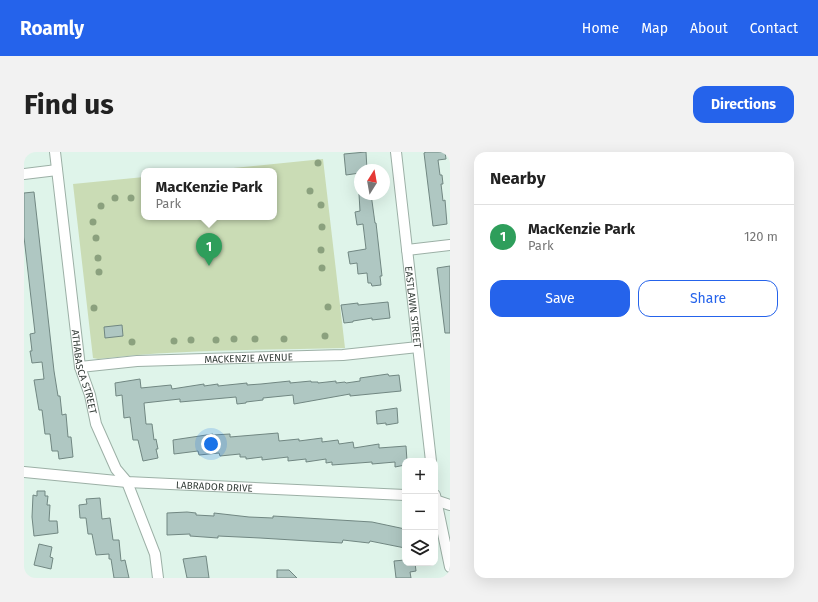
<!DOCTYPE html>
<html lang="en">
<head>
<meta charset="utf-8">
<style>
  body { margin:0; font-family:"Fira Sans",sans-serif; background:#f2f2f2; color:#222 }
  .controls { position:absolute; right:12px; bottom:12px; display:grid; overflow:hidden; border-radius:8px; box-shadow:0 4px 16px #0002 }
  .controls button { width:36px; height:36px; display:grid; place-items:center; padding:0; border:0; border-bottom:1px solid #e0e0e0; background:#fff; color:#222; font:20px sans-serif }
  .compass { position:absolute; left:330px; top:12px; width:36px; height:36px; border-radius:50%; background:#fff; box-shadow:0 4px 16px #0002; rotate:11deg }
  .you { position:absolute; left:187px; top:292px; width:14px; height:14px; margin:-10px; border:3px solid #fff; border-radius:50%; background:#1a73e8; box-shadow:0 0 0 6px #1a73e833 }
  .badge { display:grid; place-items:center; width:26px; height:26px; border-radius:50%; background:#2563eb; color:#fff; font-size:13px; font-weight:700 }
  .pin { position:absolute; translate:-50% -33px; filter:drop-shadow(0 1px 2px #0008) }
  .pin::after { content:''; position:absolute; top:21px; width:14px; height:12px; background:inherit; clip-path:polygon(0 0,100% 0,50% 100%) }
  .popup { position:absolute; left:117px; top:16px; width:136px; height:52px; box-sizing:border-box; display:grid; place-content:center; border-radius:8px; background:#fff; filter:drop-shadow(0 1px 3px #0005); font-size:13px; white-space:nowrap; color:#767676 }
  .popup b { font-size:15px; color:#222 }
  .popup::after { content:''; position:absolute; left:50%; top:100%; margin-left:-8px; border:8px solid transparent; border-top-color:#fff }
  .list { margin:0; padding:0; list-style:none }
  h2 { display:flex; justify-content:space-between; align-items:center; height:52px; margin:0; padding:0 16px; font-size:17px }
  h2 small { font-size:13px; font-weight:400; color:#767676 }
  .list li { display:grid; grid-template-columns:26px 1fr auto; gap:12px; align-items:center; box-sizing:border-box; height:64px; padding:0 16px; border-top:1px solid #e0e0e0 }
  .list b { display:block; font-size:15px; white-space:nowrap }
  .list p { margin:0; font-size:13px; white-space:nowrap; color:#767676 }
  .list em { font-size:13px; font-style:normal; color:#767676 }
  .actions { display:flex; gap:8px; padding:12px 16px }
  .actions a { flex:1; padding:9px 0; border:1px solid #2563eb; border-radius:12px; text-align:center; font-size:14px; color:#2563eb }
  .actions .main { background:#2563eb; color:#fff }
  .icon { flex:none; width:22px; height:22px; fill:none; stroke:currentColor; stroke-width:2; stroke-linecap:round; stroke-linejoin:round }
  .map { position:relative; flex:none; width:426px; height:426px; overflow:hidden; border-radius:12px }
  header { display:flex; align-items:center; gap:24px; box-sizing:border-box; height:56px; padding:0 20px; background:#2563eb; color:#fff }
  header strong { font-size:19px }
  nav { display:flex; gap:22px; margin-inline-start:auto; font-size:14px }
  .intro { display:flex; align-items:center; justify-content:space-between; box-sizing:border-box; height:96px; padding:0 24px }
  h1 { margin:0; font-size:28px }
  .button { padding:10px 18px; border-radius:12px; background:#2563eb; color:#fff; font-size:14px; font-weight:700 }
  main { display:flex; gap:24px; padding:0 24px }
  aside { flex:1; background:#fff; border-radius:12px; box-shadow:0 4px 16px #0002 }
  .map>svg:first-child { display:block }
  .green { fill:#cadcb5 }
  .building { fill:#afc7c2; stroke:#718782 }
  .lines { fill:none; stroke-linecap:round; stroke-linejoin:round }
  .street-casing { stroke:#9cb0a6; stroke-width:12 }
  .street { stroke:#fff; stroke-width:10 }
  .tree { fill:#8ba17e }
  .labels { text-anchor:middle; stroke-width:4; stroke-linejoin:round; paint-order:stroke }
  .street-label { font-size:10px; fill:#343d38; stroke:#f6fefa }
</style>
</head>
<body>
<header>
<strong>Roamly</strong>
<nav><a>Home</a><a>Map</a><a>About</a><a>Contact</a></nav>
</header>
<div class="intro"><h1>Find us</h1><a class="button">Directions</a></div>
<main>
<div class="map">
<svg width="426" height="426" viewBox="0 0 426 426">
  <rect width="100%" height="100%" fill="#dff4ea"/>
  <path class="green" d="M299,7L321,196C239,198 156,197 74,207L69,206L49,32L120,25V65H250V19H179Z"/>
  <path class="building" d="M342,0L343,18H336V21L322,23L320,2Z
    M402,0H421L422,7L414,8L416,23H418L419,32H417L419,49L421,48L423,72L409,74L400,1Z
    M10,40L30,219L34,244H36L38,263L42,262L44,285H47L49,305L35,307L34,299H28L26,282H21L18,258H15L10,228L20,227L18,210L8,211L6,199H8L6,182L11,181L0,85V41Z
    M335,42H347L351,71H352L358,124H356L357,133L348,134L347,131H344L343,121L334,122L333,111L326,112L324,100L342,97L339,72L333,73L331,60L336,59Z
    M426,114V181H421L413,116Z
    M364,150L366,166L348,168V166L329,169V170L320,171L317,153L334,151V153Z
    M98,173L99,184L81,186L80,175Z
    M364,222L365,224L375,223L377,239L326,244V242L270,252L269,243L239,246V248L222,250V251L213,252L212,245L156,250V247L120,251L122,272H128L130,288L132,287L134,297H132L134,306L119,309L114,288H109L106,265L100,266L98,243L92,244L91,231L116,227L117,236L147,233L148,237L180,232V234L194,232V234L223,231V233L237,232L266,229V231L287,229V230H294V231L312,229V231L321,230L322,231L336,229V226Z
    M373,256L374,271L362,273V271L353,272L352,259Z
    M254,281L255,289L275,287V289L298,286V290L314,288L315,292L329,290L330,296L355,292V296L382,294L383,309H381V313L371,315V310L348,312V310L308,313V310L302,311V307L282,310V307L264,309V305L238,308V305L222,307V305H216V302L196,304L195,301L175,303L174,299L150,302L149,288L189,282V283L206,282V285Z
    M13,339H21V344H24L23,353H26L25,369H33L34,381L10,384L8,365L9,343L13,344Z
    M76,346L78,367L86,366L89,388H95L97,409L101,408L105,426H90L87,407H85V402L72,403L68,382H64L62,366H56L55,353L63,352L62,347Z
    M163,360L172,361V363L190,364V361L225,365L249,366V364L348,370L381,377V396L346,389L345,391L319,388L318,391L236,386L194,384V386L166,384V382L143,383V361Z
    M15,392L28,395L26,405L29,406L27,417L10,413Z
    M182,404L185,426H163L159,407Z
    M381,408V411H391L392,419L386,420L387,426H372L370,409Z
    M253,418H265L273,426H253Z"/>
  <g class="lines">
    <g class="street-casing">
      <g id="street">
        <path id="s1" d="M31,0L56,215L66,243L72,272L92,317L103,330L131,402L134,426"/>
        <path id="s2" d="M372,0L407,309"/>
        <path d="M0,22L33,18"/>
        <path d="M383,98L426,93"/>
        <path id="s3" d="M56,215L113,209L319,203L394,195"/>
        <path id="s4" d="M0,320L103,330L381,343"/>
        <path d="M411,343L426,415"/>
        <path d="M411,348L426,353"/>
      </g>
    </g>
    <use href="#street" class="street"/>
  </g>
  <g class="tree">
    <circle cx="294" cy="11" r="3.5"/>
    <circle cx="286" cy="39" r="3.5"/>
    <circle cx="91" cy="46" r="3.5"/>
    <circle cx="107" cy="46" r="3.5"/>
    <circle cx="297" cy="53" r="3.5"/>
    <circle cx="77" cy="54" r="3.5"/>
    <circle cx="69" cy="70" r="3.5"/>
    <circle cx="298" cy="75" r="3.5"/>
    <circle cx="72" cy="86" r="3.5"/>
    <circle cx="297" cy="98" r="3.5"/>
    <circle cx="74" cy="106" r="3.5"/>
    <circle cx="298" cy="116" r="3.5"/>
    <circle cx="75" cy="120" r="3.5"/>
    <circle cx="304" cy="155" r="3.5"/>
    <circle cx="70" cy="156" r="3.5"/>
    <circle cx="301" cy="184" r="3.5"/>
    <circle cx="210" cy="187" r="3.5"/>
    <circle cx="231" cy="187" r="3.5"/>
    <circle cx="260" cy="187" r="3.5"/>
    <circle cx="167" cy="188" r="3.5"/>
    <circle cx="192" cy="188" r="3.5"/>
    <circle cx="150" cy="189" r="3.5"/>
    <circle cx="108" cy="190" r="3.5"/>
  </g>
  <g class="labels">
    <g class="street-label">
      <text dy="4" stroke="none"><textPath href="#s2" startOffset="156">EASTLAWN STREET</textPath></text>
      <text dy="4" stroke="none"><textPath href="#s3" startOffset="169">MACKENZIE AVENUE</textPath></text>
      <text dy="4" stroke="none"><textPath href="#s1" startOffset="222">ATHABASCA STREET</textPath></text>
      <text dy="4" stroke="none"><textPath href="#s4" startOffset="191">LABRADOR DRIVE</textPath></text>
    </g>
  </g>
</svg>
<div class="controls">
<button>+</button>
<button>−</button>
<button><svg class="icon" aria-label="layers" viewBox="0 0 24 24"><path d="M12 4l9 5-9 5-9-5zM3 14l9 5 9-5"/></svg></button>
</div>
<svg class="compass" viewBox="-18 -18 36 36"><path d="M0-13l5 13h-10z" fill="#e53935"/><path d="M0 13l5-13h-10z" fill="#767676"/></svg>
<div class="you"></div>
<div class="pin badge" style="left:185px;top:114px;background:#2e9e5b">1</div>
<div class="popup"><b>MacKenzie Park</b>Park</div>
</div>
<aside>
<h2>Nearby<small></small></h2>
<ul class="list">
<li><span class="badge" style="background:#2e9e5b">1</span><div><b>MacKenzie Park</b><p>Park</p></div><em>120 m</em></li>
</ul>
<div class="actions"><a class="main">Save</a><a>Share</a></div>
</aside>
</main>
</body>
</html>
